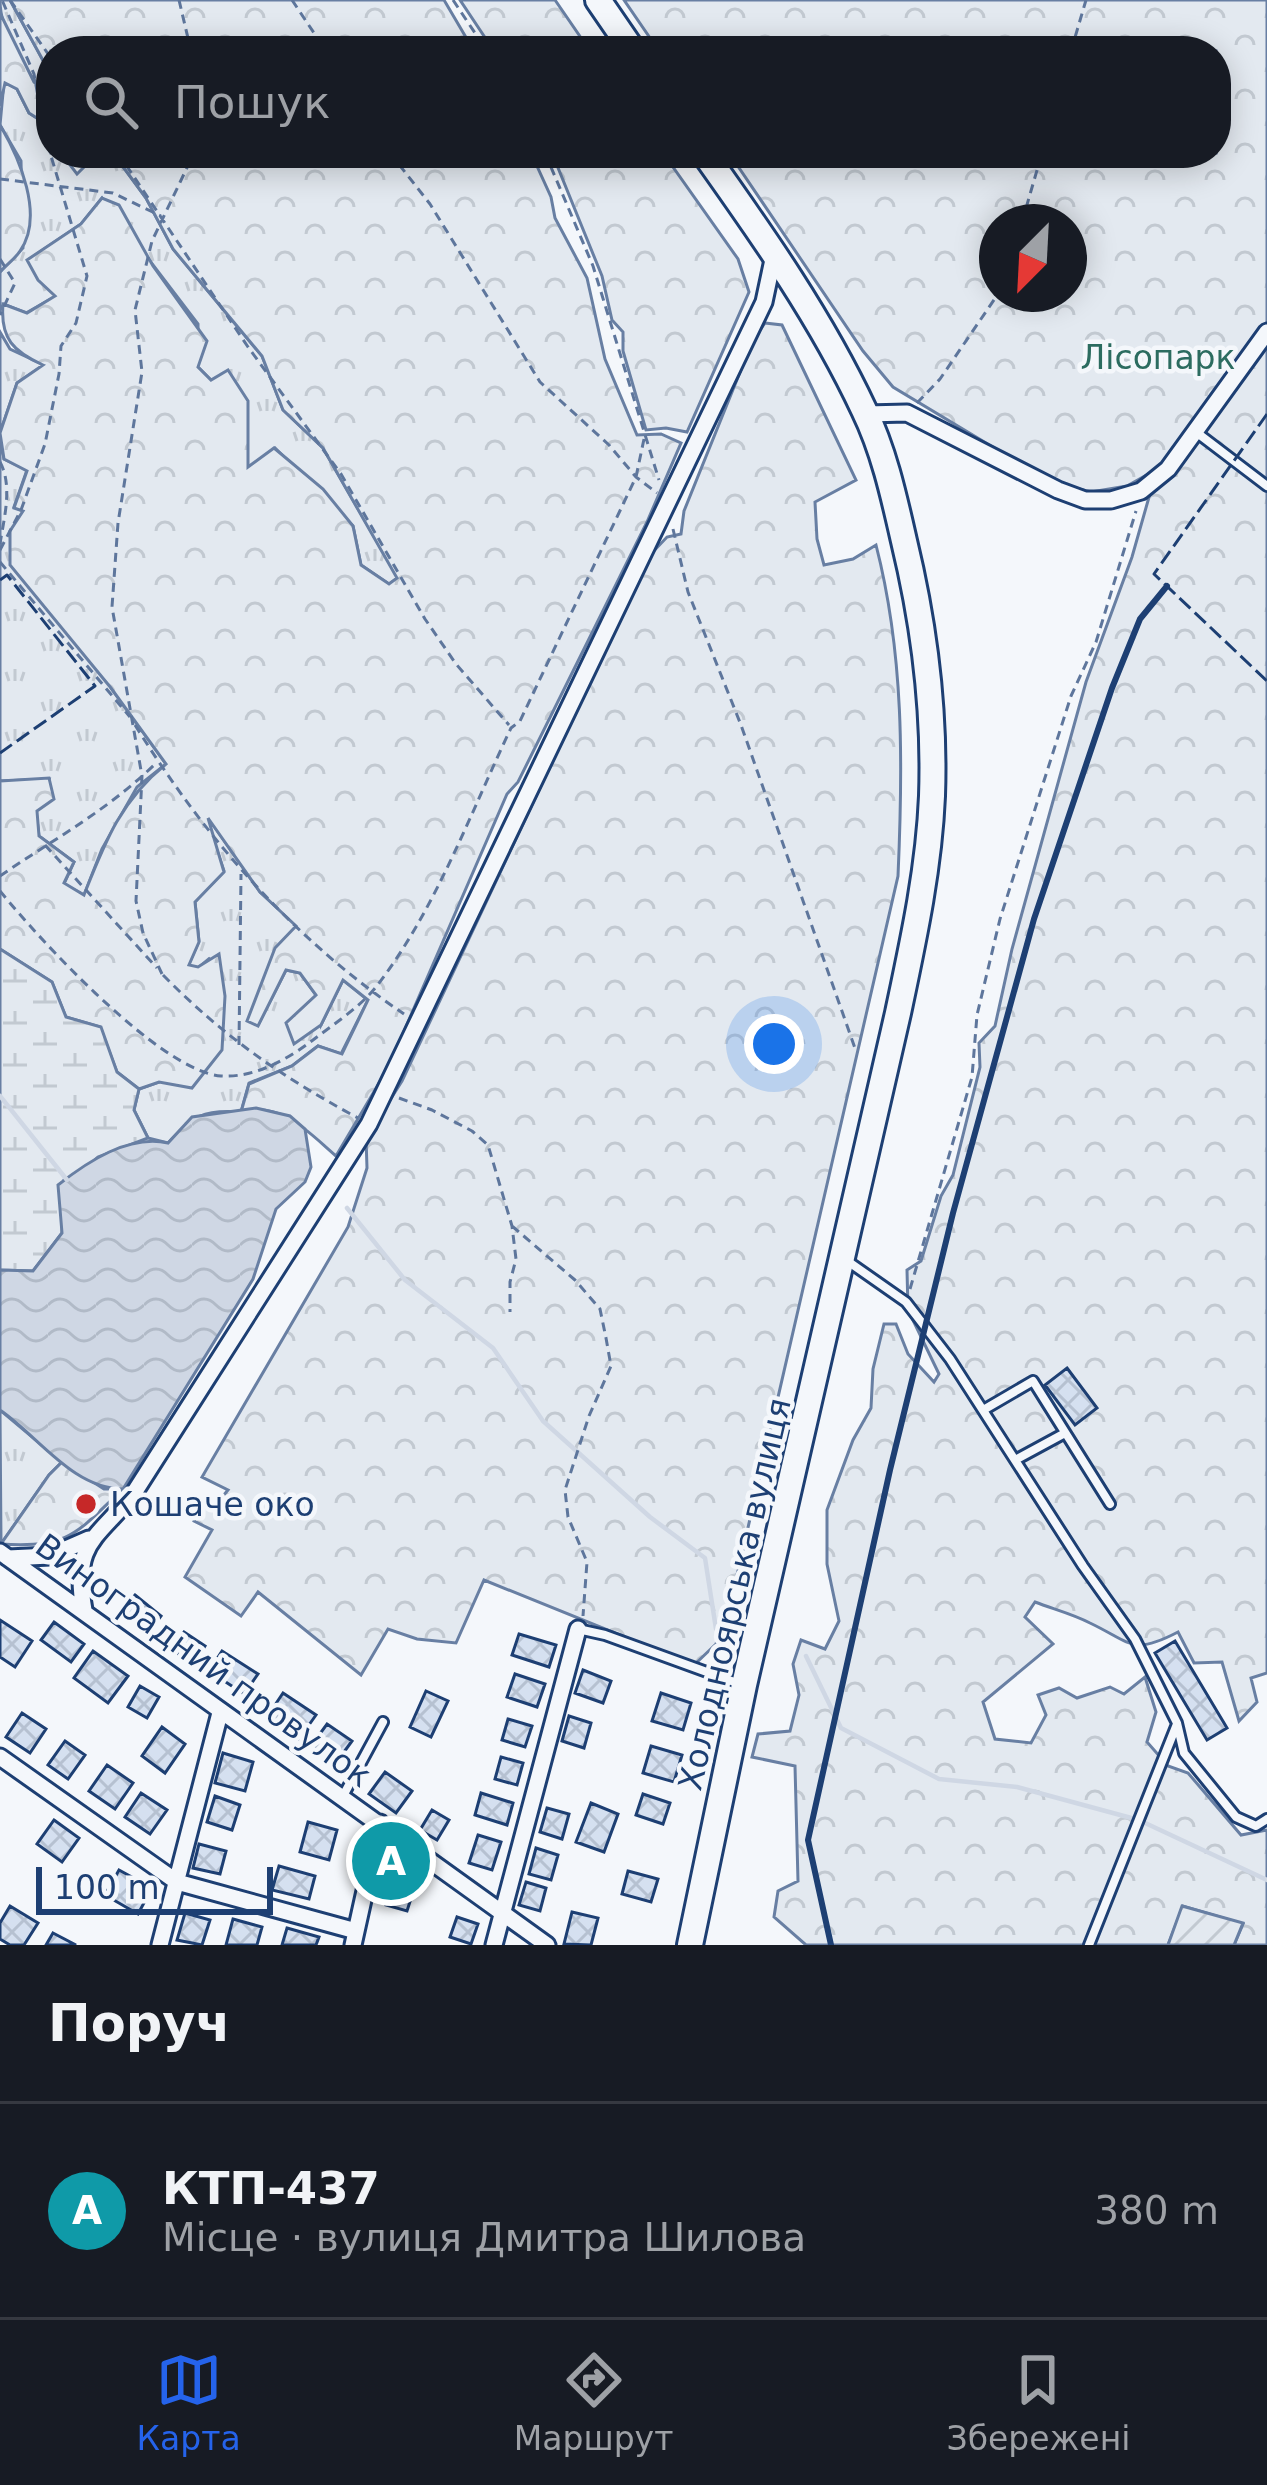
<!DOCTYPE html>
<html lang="uk">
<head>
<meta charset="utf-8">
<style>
  body { margin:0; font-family:"DejaVu Sans",sans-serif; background:#242831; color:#f1f3f6 }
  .compass { position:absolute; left:979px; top:204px; width:108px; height:108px; border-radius:50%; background:#171b24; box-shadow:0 6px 30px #0003; rotate:204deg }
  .scale { position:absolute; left:36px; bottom:30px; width:237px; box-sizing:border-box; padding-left:12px; border:6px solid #1d3f73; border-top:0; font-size:33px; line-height:42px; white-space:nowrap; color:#1d3f73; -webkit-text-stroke:9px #f4f7fb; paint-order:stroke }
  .you { position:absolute; left:774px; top:1044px; width:42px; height:42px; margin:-30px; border:9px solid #fff; border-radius:50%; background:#1a73e8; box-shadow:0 0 0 18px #1a73e833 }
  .badge { display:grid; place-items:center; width:78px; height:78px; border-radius:50%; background:#2563eb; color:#fff; font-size:39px; font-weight:700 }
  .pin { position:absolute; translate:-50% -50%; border:6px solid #fff; box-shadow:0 3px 12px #0006 }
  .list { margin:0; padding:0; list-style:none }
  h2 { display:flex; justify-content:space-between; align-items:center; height:156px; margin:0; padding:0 48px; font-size:51px }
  h2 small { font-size:39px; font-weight:400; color:#9ea1a6 }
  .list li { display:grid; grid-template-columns:78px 1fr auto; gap:36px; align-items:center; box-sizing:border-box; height:216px; padding:0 48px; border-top:3px solid #363941 }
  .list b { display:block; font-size:45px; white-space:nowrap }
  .list p { margin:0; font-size:39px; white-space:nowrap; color:#9ea1a6 }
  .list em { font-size:39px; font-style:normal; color:#9ea1a6 }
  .icon { flex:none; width:66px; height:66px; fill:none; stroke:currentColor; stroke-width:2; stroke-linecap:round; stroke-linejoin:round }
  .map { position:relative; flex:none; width:1267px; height:1945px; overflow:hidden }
  .search { position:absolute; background:#171b24; box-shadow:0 6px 30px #0003; left:36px; right:36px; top:36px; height:132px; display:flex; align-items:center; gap:30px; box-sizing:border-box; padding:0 42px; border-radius:48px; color:#9ea1a6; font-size:45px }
  .sheet { height:372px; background:#171b24 }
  nav { display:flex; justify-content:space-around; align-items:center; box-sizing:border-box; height:168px; border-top:3px solid #363941; background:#171b24; font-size:33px; color:#9ea1a6 }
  nav a { display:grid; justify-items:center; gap:6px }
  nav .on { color:#2563eb }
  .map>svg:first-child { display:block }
  .grass { fill:url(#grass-tufts); stroke:#687fa3; stroke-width:3 }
  .forest { fill:url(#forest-crowns); stroke:#687fa3; stroke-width:3; fill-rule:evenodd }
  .wetland { fill:url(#wetland-marsh); stroke:#687fa3; stroke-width:3 }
  .garden { fill:url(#garden-furrows); stroke:#687fa3; stroke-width:3 }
  .water { fill:url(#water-waves); stroke:#687fa3; stroke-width:3 }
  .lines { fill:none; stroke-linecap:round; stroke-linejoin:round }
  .stream { stroke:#cfd7e4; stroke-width:4.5 }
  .building { fill:url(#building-cross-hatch); stroke:#1d3f73; stroke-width:3 }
  .lane-casing { stroke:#1d3f73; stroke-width:14 }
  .street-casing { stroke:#1d3f73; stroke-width:21 }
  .primary-casing { stroke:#1d3f73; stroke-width:30 }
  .path { stroke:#5e769c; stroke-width:3; stroke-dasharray:9 6; stroke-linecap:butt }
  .lane { stroke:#f4f7fb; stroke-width:8 }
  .street { stroke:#f4f7fb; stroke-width:15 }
  .primary { stroke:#f4f7fb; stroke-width:24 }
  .fence { stroke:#1d3f73; stroke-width:3; stroke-dasharray:15 6; stroke-linecap:butt }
  .wall { stroke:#1d3f73; stroke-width:6 }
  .poi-dot { fill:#c62828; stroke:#f4f7fb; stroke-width:4.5 }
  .labels { text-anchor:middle; stroke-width:9; stroke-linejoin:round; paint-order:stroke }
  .park-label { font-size:33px; fill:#2c6c60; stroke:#f4f7fb }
  .poi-label { font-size:33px; fill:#1d3f73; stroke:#f4f7fb; text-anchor:start }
  .street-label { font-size:33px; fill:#1d3f73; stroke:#f4f7fb }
</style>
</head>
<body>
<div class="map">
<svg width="1267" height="1945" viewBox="0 0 1267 1945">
  <defs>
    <pattern id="grass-tufts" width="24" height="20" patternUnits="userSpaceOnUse" patternTransform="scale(3)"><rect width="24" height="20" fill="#e3e9f0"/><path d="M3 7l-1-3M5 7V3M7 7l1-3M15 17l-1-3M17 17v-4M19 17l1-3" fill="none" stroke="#c2c9d1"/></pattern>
    <pattern id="forest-crowns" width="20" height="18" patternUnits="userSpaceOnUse" patternTransform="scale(3)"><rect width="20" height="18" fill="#e3e9f0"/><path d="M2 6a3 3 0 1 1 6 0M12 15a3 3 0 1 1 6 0" fill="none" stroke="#c2c9d1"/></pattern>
    <pattern id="wetland-marsh" width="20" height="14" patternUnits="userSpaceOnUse" patternTransform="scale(3)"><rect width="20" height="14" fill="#e3e9f0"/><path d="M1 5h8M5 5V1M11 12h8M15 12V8" fill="none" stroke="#c2c9d1"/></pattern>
    <pattern id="garden-furrows" width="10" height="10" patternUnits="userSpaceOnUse" patternTransform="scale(3)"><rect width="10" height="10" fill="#e3e9f0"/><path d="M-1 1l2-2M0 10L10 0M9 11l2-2" fill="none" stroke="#c2c9d1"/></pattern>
    <pattern id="water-waves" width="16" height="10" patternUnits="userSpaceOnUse" patternTransform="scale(3)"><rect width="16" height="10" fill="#cfd7e4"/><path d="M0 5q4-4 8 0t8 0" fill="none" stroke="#b1bac7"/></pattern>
    <pattern id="building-cross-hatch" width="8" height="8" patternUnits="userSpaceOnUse" patternTransform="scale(3)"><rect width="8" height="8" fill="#d5e0f0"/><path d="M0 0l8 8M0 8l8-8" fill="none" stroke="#b6c1d1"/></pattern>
  </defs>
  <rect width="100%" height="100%" fill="#f4f7fb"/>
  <path class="grass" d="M0,0H10L51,75V97C27,76 0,34 0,0Z
    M4,82L17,89L29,113L51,127V153H61L77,174L86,165L78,153H113L146,198L173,249L262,356L283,410L323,448L398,578L389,584L361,565L353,526L275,448L248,469L211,380L198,367V324L102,198L81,224L28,260L56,296L26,313L4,304L0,310V272L23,248L21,161L0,125Z
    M0,332L10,349L44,365L17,383L0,433Z
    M0,435L4,459L27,470L14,507L23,511L111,688L166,764L137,787L102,849L84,895L64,884L74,862L39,836L36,811L49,779L0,781Z
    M204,812L260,892L297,926L258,1025L286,970L300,973L316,995L321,1025L343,980L368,1000L341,1054L318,1046L292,1066L249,1083L241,1112C203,1109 193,1116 168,1143L148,1138L134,1110L139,1089L159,1082L210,958L198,968L188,966L199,941L195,902L224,871Z
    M0,1410L62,1462L49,1475L1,1544Z"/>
  <path class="forest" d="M10,0H444L474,51H51V75Z
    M460,0H555L590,51H494Z
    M624,0H1267V1673L1251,1678L1257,1702L1239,1721L1222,1662L1194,1663L1178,1632C1132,1656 1132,1643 1090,1623C1073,1614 1053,1609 1035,1602L1025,1617L1053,1644L983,1702L995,1739L1031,1743L1046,1715L1038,1695L1059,1688L1077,1698L1110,1687L1124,1694L1145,1677L1156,1712L1147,1742L1168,1766L1188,1773L1241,1835L1267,1830V1945H1234L1243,1924L1183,1906L1168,1945H806L774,1917L778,1891L798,1881L795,1766L752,1757L758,1734L790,1731L799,1695L793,1664L801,1640L825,1649L839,1621L827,1564V1510L853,1440L871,1408L873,1369L884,1324H896L908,1354L934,1382L939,1374L908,1310L907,1270L921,1261L941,1196L953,1175L980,1067L979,1043L995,1026L1012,949L1086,682L1132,557L1157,469L1127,486L1091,492L1051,482L893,387L863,351L729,153H1216V51H659ZM997,222H1069V294H997Z
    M0,13L34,82L51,97V127L29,113L17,89L5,83L0,106Z
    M0,125C19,157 45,216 20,251C15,259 6,265 0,272Z
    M113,153H531L551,197L555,218L587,278L605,359L637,435L661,434L681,443L647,522L518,782L507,794L388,1068L336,1156C308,1132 282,1101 241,1112L249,1084L292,1066L318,1046L342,1054L368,1000L343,980L321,1025L294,1044L286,1023L316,995L300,973L286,970L258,1026L247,1021L275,948L296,926L260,892L208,818L224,872L195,902L199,942L189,965L198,967L219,954L225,996L222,1050L192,1088L159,1082L139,1089L117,1072L100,1027L66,1017L52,982L0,949V781L49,778L54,799L37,811L39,836L74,862L64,883L84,895C105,842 121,800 166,764L111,688L10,565V531L23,511L14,508L27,471L4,459L0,433L17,383L43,365C14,352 0,339 3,304L27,313L55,296L38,280L27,260L81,224L102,198L119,205L153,266L207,341L198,367L211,380L228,370L248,401V467L274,448L323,489L353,526L361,565L389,584L397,578L323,448L283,410L262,356L173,249L146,198Z
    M552,153H663L738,259L749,292L687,432L666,428L646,430L623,351V332L612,320L602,276Z
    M765,323L782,325L856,480L815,502L817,539L824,565L853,559L876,545C904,654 903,764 898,876L738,1571L716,1644L694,1665L484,1580L456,1643L417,1639L388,1629L361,1675L258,1592L241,1616L185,1577L212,1530L194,1521L198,1509L213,1508L228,1490L202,1477L348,1227L367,1168L366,1138L402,1081L649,556L667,537L681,534L684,511L753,340Z
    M62,1462L104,1489H123C77,1532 70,1549 1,1544L49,1475Z"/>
  <path class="wetland" d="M0,949L52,982L66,1017L101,1027L117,1072L139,1089L134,1110L148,1138L98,1157L80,1173L64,1180L62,1233L33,1271L0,1270Z"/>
  <path class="garden" d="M1182,1906L1243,1923L1234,1945H1168Z"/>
  <path class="water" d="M256,1108L290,1116L305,1129L311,1167L305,1182L276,1209L253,1279L123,1489C73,1489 38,1436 0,1410V1270L33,1271L62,1233L58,1185C87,1162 129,1134 168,1143L192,1117Z"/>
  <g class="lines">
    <path class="stream" d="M0,1096L67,1180
      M347,1208L405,1280L493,1348L543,1421L650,1517L705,1558L716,1629
      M806,1656L841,1728L939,1779L1017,1787L1135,1819
      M1143,1822L1267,1880"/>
  </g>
  <path class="building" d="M1067,1368L1097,1408L1075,1425L1045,1385Z
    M135,1595L161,1616L149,1632L122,1610Z
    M0,1620L32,1641L15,1667L0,1657Z
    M54,1622L84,1644L71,1662L41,1640Z
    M184,1632L205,1646L194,1664L172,1650Z
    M519,1634L556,1645L549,1667L512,1655Z
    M1175,1641L1227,1728L1207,1740L1155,1653Z
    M93,1651L128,1676L108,1703L74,1678Z
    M222,1651L258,1674L244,1694L209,1671Z
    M583,1670L611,1681L603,1703L575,1693Z
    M515,1674L545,1684L537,1707L507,1697Z
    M140,1686L159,1697L147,1718L128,1707Z
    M426,1691L448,1701L431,1737L410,1727Z
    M283,1693L316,1715L299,1739L267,1717Z
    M661,1693L691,1703L683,1730L652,1721Z
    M22,1713L46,1729L30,1753L6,1737Z
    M569,1716L591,1723L584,1748L562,1741Z
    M508,1719L532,1726L525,1747L502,1740Z
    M327,1724L352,1741L336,1763L311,1746Z
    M162,1727L185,1744L165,1773L142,1756Z
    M65,1741L85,1755L68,1779L48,1765Z
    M651,1746L682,1755L674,1782L643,1773Z
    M223,1753L253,1762L245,1791L215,1783Z
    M501,1757L523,1763L517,1785L495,1779Z
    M107,1765L133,1783L115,1809L89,1791Z
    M385,1772L412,1791L396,1813L369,1794Z
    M141,1793L167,1810L150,1834L125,1817Z
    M481,1793L513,1803L507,1825L475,1815Z
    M643,1794L670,1803L663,1824L636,1815Z
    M215,1796L240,1805L232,1830L207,1822Z
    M591,1803L618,1814L604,1852L576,1842Z
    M547,1808L569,1814L562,1839L540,1832Z
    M432,1810L449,1820L437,1840L420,1830Z
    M54,1820L79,1838L62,1862L37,1844Z
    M308,1822L337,1830L329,1860L300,1852Z
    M478,1835L501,1842L492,1870L469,1863Z
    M199,1844L226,1851L220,1874L193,1868Z
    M536,1848L558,1855L551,1880L529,1874Z
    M279,1866L315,1876L309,1899L272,1890Z
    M119,1870L152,1888L138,1914L105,1895Z
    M628,1871L658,1879L651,1902L622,1894Z
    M526,1882L546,1888L540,1911L519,1905Z
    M392,1883L414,1889L407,1911L386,1905Z
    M10,1906L38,1923L24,1945H10L0,1939V1923Z
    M572,1912L598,1918L591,1945L564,1944Z
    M185,1913L210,1920L202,1945L177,1940Z
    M457,1917L478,1924L471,1944L450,1937Z
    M233,1919L262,1927L257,1945H226Z
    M287,1928L319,1937L316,1945H282Z
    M53,1933L76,1945H46Z"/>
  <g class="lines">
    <g class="lane-casing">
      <path id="lane" d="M1196,432L1267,486
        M846,1260L906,1302L950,1359L1083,1566L1135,1639L1177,1723L1184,1753L1236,1817L1256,1826L1267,1819
        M985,1409L1033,1381L1110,1504
        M1017,1459L1065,1433
        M578,1629L605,1635L737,1683
        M343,1796L383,1722
        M1089,1945L1177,1724"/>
    </g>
    <g class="street-casing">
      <path id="street" d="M866,414L907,413L1058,490L1085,500H1111L1141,491L1168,469L1267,332
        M0,1552L547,1945
        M8,1558L50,1556L89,1539
        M84,1610C72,1542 96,1540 134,1493L369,1124L764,302L774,255
        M0,1757L177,1882L356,1931
        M160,1945L220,1713
        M353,1945L380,1823
        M494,1945L578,1629"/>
    </g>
    <g class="primary-casing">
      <path id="primary" d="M598,0L633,51
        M690,1945L744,1685L898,1013C913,942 929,869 932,796C935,710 924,624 904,541C894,497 884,451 864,410C821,318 763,236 704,153"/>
    </g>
    <path class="path" d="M10,0L51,58
      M179,0L191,51
      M292,0L326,51
      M453,0L487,51
      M1071,51L1086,0
      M118,153L248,347L341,474L425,619L456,664L509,725
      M390,153L430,204L540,382L609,445L636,477L657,493
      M545,153L593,266L659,480
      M0,179L113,193L161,216
      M1022,222L1042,153
      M0,259L15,283L0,315
      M917,403L940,379L998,294
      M0,462C13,486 4,518 0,544
      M673,529L688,592L741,725L856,1051
      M0,550L21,510L45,444L59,374L61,346L76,323L87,276L45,136L34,74L2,0
      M0,562L130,717
      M135,725C206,839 292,938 404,1014
      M45,845L157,968
      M0,876C54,839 110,809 157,762
      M0,891C39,939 160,1071 221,1076C255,1078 288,1059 313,1040C334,1024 360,1007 376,987C435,911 470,814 511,728L520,721L636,477L644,439
      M162,974L143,933L136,901L142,776L112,607L118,523L142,372L135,310L152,241L194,153
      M163,975C224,1037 282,1077 358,1118
      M239,1045L241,874
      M399,1098L432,1110L472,1131L488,1145L512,1226L516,1259L510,1282V1312
      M512,1226L575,1280L600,1309L606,1338L611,1366L589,1416L565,1490L568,1517L587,1562L583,1616
      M910,1289L972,1077L977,1015L1000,919L1071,696L1096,642L1136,511"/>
    <use href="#lane" class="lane"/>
    <use href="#street" class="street"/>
    <use href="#primary" class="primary"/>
    <path class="fence" d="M1267,414L1154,574L1267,681
      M0,580L7,575L95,686L0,753"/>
    <path class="wall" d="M831,1945L808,1840L890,1470L953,1213L1034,919L1112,688L1140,619L1167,586"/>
  </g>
  <circle class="poi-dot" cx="86" cy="1504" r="12"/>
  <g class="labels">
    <g class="park-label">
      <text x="1158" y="369">Лісопарк</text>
    </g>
    <g class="poi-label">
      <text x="110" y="1516">Кошаче око</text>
    </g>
    <g class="street-label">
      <text transform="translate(734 1594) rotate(-77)" y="12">Холодноярська вулиця</text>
      <text transform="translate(204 1660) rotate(36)" y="12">Виноградний провулок</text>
    </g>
  </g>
</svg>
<svg class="compass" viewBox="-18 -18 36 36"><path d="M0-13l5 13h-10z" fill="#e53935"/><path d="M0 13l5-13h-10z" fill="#9ea1a6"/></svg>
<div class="scale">100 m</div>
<div class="you"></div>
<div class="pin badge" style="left:391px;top:1861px;background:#0f9aa8">A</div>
<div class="search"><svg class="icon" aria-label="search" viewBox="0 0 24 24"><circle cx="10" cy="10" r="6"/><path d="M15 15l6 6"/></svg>Пошук</div>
</div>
<section class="sheet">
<h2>Поруч<small></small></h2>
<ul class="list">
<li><span class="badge" style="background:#0f9aa8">A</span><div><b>КТП-437</b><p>Місце · вулиця Дмитра Шилова</p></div><em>380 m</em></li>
</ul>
</section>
<nav>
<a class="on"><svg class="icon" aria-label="map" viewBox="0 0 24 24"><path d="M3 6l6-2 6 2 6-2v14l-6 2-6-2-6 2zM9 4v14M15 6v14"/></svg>Карта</a>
<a><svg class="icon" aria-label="directions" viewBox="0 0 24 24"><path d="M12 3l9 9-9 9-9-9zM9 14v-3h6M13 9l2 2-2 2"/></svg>Маршрут</a>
<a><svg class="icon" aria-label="saved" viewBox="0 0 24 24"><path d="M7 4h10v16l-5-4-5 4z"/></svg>Збережені</a>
</nav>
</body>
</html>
